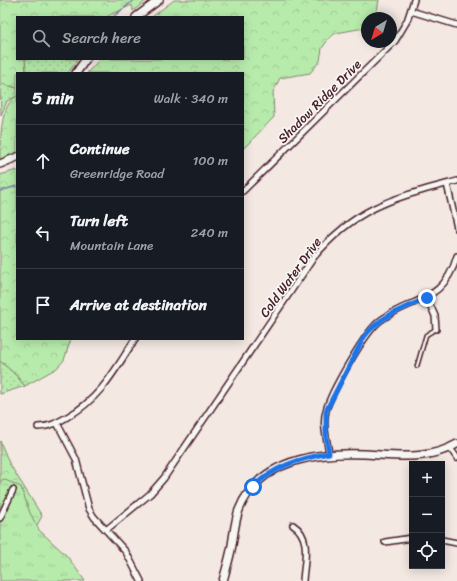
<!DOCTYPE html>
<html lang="en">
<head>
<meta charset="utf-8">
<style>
  body { margin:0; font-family:Sriracha,sans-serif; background:#20242c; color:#f1f3f6 }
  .controls { position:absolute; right:12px; bottom:12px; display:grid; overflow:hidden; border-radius:0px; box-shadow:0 2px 10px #0003 }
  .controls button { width:36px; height:36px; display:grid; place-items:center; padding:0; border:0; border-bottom:1px solid #363941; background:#171b24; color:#f1f3f6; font:20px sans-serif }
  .compass { position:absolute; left:361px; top:12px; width:36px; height:36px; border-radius:50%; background:#171b24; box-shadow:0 2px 10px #0003; rotate:218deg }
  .stop { position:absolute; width:12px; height:12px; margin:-9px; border:3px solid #1a73e8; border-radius:50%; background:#fff }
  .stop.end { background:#1a73e8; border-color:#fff; box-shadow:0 1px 4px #0008 }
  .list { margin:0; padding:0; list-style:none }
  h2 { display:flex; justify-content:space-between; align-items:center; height:52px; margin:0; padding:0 16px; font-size:17px }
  h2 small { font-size:13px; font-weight:400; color:#9ea1a6 }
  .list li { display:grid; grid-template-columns:26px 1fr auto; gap:12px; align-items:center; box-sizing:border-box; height:72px; padding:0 16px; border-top:1px solid #363941 }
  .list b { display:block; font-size:15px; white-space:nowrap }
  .list p { margin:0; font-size:13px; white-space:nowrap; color:#9ea1a6 }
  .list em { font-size:13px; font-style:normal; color:#9ea1a6 }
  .icon { flex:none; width:22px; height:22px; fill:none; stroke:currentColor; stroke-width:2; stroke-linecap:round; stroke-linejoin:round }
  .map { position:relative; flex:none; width:457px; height:581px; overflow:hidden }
  .search { position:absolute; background:#171b24; box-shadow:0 2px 10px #0003; left:16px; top:16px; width:228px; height:44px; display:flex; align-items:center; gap:10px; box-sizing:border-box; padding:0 14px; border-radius:0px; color:#9ea1a6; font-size:15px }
  .panel { position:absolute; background:#171b24; box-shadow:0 2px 10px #0003; left:16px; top:72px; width:228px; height:268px; border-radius:0px }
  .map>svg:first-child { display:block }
  .grass { fill:url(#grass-dots); stroke:#80856c }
  .forest { fill:url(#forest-crowns); stroke:#80856c }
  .park { fill:url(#park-tufts); stroke:#80856c }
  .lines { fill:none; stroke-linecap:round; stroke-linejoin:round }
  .stream { stroke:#747e9e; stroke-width:1.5 }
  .lane-casing { stroke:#4a1f2b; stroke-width:5.5 }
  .street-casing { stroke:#4a1f2b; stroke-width:8 }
  .secondary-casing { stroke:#4a1f2b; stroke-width:10 }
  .lane { stroke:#f6f6f2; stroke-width:2.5 }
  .street { stroke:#f6f6f2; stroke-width:5 }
  .secondary { stroke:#f6f6f2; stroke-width:7 }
  .route { stroke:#1a73e8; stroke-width:5 }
  .labels { text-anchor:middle; stroke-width:3.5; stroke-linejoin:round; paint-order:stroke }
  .street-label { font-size:13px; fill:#4a1f2b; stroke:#f6f6f2 }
</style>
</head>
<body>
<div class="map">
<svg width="457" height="581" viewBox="0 0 457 581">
  <defs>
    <pattern id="grass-dots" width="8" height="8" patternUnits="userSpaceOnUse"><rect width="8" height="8" fill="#b7ebac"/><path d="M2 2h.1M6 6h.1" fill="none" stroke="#9fc994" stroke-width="1.8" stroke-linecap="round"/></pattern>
    <pattern id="forest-crowns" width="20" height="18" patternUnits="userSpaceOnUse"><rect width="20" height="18" fill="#b7ebac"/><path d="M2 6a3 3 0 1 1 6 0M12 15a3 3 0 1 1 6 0" fill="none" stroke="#9fc994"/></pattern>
    <pattern id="park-tufts" width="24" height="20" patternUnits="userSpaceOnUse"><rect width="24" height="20" fill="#b7ebac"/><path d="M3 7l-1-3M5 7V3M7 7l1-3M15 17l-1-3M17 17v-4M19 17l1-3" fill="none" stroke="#9fc994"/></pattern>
  </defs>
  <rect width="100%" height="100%" fill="#f3e8e2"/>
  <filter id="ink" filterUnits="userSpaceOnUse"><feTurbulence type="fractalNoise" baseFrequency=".025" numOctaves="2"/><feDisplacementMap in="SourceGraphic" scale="8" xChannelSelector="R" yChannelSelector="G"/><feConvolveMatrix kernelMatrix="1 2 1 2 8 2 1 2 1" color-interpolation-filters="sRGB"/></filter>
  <g filter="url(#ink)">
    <path class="grass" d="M25,59H78L68,73H26Z
      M0,83L17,88V96L7,101L1,115Z
      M0,361L15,374L25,386L0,394Z"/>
    <path class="forest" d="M0,0H147L133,11L132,5L106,17H17V59H25L26,73H17V88L0,83Z
      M174,0H379L377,11L373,18H367V25L364,28L336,33L330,37L322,48L320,61L310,73L280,78L273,92L274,117L243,149V73H87L100,59H243V17H152Z
      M17,96V152L0,162C0,141 0,104 17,96Z
      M17,170V339H71L64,360L57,368L25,386L15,374L0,361V175Z
      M0,441L9,463L42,516L35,529L0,501Z"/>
    <path class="park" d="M3,479L21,487L30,513L39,530L67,556L85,581H0V483Z"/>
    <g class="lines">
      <path class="stream" d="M113,17L134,0
        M0,191L17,186"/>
      <g class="lane-casing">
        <path id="lane" d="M417,366L426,335L436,329"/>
      </g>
      <g class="street-casing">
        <path id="street" d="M411,11L457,25
          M447,184L457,228
          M243,191L395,41L407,21L414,0
          M427,298L435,316L436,329
          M57,423L76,459L89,509L94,517L126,552L141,581
          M38,427C49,427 57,423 67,417C100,399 115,370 135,339
          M450,448L457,458
          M329,453C327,440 322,424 326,411C330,393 366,330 381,320C413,297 444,303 457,256
          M0,518L13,490
          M293,525C312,537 304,562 303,581
          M106,530L150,494L164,478L314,257C358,205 395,198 457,181
          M442,540L457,543
          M385,542L412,538"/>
      </g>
      <g class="secondary-casing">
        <path id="secondary" d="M136,17L159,0
          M76,73L86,59
          M0,164L17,157
          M223,581C226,569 230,557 232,545C234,533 235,521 239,510C261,454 329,451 380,455C407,457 432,458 457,444"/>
      </g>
      <use href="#lane" class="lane"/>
      <use href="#street" class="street"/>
      <use href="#secondary" class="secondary"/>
    </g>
  </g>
  <g class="lines" filter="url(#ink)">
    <path class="route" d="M253,487C275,466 299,459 329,453L326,436V411L364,337C381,315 403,309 427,298"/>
  </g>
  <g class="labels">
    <g class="street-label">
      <text transform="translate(319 101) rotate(-45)" y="5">Shadow Ridge Drive</text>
      <text transform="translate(290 277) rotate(-54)" y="5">Cold Water Drive</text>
    </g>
  </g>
</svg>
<div class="controls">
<button>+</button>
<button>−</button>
<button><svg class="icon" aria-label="locate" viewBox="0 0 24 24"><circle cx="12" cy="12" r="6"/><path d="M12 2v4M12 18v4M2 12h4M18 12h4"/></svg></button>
</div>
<svg class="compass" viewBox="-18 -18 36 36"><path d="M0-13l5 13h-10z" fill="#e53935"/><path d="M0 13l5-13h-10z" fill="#9ea1a6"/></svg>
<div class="stop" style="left:253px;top:487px"></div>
<div class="stop end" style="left:427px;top:298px"></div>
<div class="search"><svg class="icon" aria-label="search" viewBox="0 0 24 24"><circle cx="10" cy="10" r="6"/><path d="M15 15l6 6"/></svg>Search here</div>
<section class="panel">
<h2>5 min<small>Walk · 340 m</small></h2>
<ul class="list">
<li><svg class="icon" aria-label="ahead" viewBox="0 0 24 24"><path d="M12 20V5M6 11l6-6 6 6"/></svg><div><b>Continue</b><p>Greenridge Road</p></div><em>100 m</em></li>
<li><svg class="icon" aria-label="left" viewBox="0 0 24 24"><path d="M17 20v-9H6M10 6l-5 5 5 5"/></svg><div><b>Turn left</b><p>Mountain Lane</p></div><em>240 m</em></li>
<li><svg class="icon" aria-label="arrive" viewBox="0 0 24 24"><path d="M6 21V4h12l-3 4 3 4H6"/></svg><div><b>Arrive at destination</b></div></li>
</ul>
</section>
</div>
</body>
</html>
